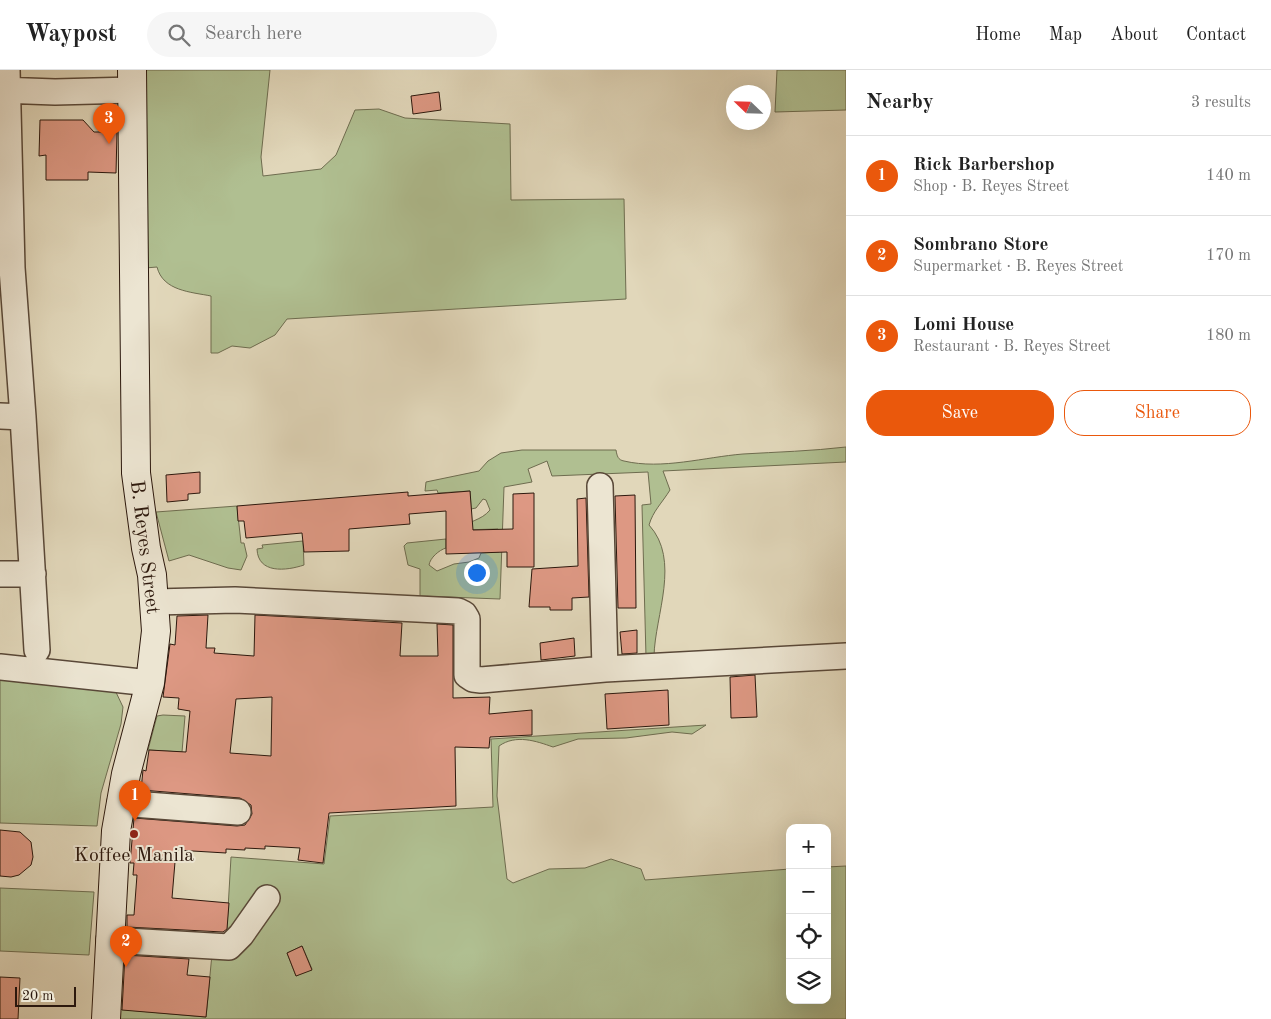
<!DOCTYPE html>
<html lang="en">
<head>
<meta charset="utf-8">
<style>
  body { margin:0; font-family:"Old Standard TT",serif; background:#f6f6f6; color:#222 }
  .controls { position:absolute; right:15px; bottom:15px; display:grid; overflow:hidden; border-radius:10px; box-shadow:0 5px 20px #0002 }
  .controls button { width:45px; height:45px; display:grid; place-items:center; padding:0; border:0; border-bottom:1px solid #e0e0e0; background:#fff; color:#222; font:25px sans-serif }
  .compass { position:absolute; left:726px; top:15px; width:45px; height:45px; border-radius:50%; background:#fff; box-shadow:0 5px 20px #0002; rotate:293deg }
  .scale { position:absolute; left:15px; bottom:12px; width:61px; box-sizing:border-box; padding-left:5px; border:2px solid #2c180d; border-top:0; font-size:14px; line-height:18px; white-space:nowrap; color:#2c180d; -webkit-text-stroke:4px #ece5d2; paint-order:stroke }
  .you { position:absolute; left:476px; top:502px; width:18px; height:18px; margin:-12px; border:4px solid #fff; border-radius:50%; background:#1a73e8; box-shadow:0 0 0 8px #1a73e833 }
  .badge { display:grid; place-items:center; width:32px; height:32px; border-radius:50%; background:#ea580c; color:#fff; font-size:16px; font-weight:700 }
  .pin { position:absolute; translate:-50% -41px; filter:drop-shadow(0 1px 2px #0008) }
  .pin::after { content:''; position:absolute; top:26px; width:18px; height:15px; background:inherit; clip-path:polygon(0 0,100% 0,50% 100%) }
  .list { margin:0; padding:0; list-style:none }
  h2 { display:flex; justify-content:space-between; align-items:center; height:65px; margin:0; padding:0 20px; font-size:21px }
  h2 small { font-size:16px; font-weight:400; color:#767676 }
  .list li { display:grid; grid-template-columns:32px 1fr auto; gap:15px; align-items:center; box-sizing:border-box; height:80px; padding:0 20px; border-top:1px solid #e0e0e0 }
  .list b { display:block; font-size:19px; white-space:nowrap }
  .list p { margin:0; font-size:16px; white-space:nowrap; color:#767676 }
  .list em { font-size:16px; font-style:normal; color:#767676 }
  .actions { display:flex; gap:10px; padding:15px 20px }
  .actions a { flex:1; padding:11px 0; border:1px solid #ea580c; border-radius:20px; text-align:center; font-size:18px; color:#ea580c }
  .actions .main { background:#ea580c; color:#fff }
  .icon { flex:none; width:28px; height:28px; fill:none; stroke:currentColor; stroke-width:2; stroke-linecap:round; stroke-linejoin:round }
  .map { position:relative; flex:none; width:846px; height:949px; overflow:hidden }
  header { display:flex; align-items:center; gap:30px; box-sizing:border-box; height:70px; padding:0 25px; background:#fff; border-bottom:1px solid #e0e0e0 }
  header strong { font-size:24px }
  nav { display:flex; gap:28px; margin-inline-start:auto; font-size:18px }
  .search { width:350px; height:45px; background:#f6f6f6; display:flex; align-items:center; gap:12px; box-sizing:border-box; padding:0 18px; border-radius:28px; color:#767676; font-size:19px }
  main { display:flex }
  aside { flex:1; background:#fff }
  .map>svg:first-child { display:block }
  .green { fill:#b0bf91; stroke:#6e6c4f; fill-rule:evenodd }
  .building { fill:#dd9883; stroke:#2c180d; fill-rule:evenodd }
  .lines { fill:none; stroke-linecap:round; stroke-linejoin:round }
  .street-casing { stroke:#594838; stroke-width:28 }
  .secondary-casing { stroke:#2c180d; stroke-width:30 }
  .street { stroke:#ece5d2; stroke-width:25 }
  .secondary { stroke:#ece5d2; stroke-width:28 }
  .poi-dot { fill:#8f2418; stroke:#ece5d2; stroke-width:2 }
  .labels { text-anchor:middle; stroke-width:4; stroke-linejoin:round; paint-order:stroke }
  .street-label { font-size:20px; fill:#2c180d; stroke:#ece5d2 }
  .poi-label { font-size:20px; fill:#2c180d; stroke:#ece5d2 }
</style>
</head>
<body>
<header>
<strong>Waypost</strong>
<div class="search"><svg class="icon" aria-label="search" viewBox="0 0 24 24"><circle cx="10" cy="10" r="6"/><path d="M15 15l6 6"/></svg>Search here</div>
<nav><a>Home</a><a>Map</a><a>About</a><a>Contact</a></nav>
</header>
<main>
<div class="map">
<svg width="846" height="949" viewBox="0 0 846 949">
  <rect width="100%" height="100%" fill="#e1d7ba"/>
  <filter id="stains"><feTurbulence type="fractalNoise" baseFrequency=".004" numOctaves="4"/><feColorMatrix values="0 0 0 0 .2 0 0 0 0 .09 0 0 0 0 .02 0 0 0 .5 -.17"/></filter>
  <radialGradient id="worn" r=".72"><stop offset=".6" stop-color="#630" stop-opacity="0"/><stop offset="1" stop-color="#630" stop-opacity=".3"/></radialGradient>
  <path class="green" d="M144,0H270L261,87L263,106L321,99L336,85L355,40L379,39L405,48L510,54L511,130L624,129L626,229L287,249L275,265L250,278L232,276L218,283H211V226C191,222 163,221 157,197L145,198Z
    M777,0H846V40L775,42Z
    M846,377V392L663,401L670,420C662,433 653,441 649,455C681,490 655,545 654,586L646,587L642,435L651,434L648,402L552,406L547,391L528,399L532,412L504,417L500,529L420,526V499L408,495L404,476L407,473L446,469V478C439,480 430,488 429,495L437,501L454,494L469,492L479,488L481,483L499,482L498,459L459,460C469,450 481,451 490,440L486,430L483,429L476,438L471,439L470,421L438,423L437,420L425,421L426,412L479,401L488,391L501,383L522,380H616C617,386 618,390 624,391C662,400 705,387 743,384C777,382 812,381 846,377Z
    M237,436L241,473H244L247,486L241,500L228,498L189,485L169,491L156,442Z
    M303,471L304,495C286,501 258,504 257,479L263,478L262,475Z
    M0,602L114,618L123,637L121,654L101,723L97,756L0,753Z
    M163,645L185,646L182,682L148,680L157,646Z
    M706,655L692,664L672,662L626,668L578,669L553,677C536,671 516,664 499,676L497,726L507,809L513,813L549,799L585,798L611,789L641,799L645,810L790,799V930H827V797L846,796V949H116V939L206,947L212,884L226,874L231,787L324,794L330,746L493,737L491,669ZM302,876L312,899L296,906L287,883Z
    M0,818L94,822L89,885L0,881Z"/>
  <path class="building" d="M439,22L441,40L413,44L411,26Z
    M40,50H83L94,62H117L116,103L88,102V110H46V85L39,86Z
    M200,402V423L188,424V430L167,432L166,405Z
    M470,421L473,460L513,459V424L534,423V497H507V482L446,484V441L409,444L410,454L349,459V481L304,482L302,463L246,468L244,451H238L237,436L408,422V426Z
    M635,425L636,538H618L615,426Z
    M586,428L589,527L572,528V540H550V537H529L532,499L578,496L577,429Z
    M208,545L206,578H215L214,583L254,586L255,545L402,553L400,586H438L437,554L453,555V628L490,627L489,644L532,640V665L490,667L489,678L455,677L456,736L329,743L323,793L298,790L300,778L265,776V779L245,778V780L226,779V783L176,780L172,828L229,833L227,859L223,862L127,857V845H134L137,805H133L134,793H130L134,748L237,756L245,755L252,744L251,735L240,728L141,720L143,700L146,701L149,680L186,682L190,641L178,639L179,628L163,627L170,574L175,575L177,546ZM272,627L271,686L230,683L236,629Z
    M637,560V583L622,584L620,562Z
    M574,568L575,586L541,590L540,573Z
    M755,605L757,647L731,648L730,607Z
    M668,620L669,655L607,659L605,624Z
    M0,760L20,762L31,772L33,787L31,795L19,805L11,807L0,806Z
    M302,876L312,900L296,906L287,883Z
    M125,885L189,889L187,905L210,907L206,947L122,940Z
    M0,907L20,908L18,949H0Z"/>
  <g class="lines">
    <g class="street-casing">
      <path id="street" d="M7,0L12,198L23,347L37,580
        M0,20L55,22L133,20
        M0,346L23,347
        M600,416L605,599
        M0,504H33
        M155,532L235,530L458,541L464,544L467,549V605L473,609L481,610L605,599L846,586
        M0,597L150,613
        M120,733L238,742
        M109,870L229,877L241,865L267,828"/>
    </g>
    <g class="secondary-casing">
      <path id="secondary" d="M106,949L116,761L126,704L150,613L156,561L152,505L146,478L136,403L132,0"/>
    </g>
    <use href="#street" class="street"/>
    <use href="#secondary" class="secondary"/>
  </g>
  <circle class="poi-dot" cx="134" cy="764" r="5"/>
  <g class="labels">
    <g class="street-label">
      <text transform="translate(146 477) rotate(83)" y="7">B. Reyes Street</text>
    </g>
    <g class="poi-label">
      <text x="134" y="791">Koffee Manila</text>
    </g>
  </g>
  <rect width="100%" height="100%" filter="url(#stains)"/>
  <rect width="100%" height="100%" fill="url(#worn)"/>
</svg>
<div class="controls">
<button>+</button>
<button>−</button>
<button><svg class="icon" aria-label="locate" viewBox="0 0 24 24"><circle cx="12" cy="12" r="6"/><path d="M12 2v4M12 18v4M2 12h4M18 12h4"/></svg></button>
<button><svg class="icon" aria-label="layers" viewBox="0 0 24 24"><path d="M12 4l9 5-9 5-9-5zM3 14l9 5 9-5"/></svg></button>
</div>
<svg class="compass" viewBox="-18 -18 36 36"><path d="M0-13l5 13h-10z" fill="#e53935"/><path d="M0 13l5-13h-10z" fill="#767676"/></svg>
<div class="scale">20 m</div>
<div class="you"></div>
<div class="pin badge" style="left:135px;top:751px">1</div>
<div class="pin badge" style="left:126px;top:897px">2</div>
<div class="pin badge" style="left:109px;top:74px">3</div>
</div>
<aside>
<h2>Nearby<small>3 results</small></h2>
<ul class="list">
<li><span class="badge">1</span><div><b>Rick Barbershop</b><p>Shop · B. Reyes Street</p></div><em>140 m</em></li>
<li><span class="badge">2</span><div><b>Sombrano Store</b><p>Supermarket · B. Reyes Street</p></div><em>170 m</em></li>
<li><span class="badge">3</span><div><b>Lomi House</b><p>Restaurant · B. Reyes Street</p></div><em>180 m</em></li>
</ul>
<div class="actions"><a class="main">Save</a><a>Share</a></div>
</aside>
</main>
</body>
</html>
